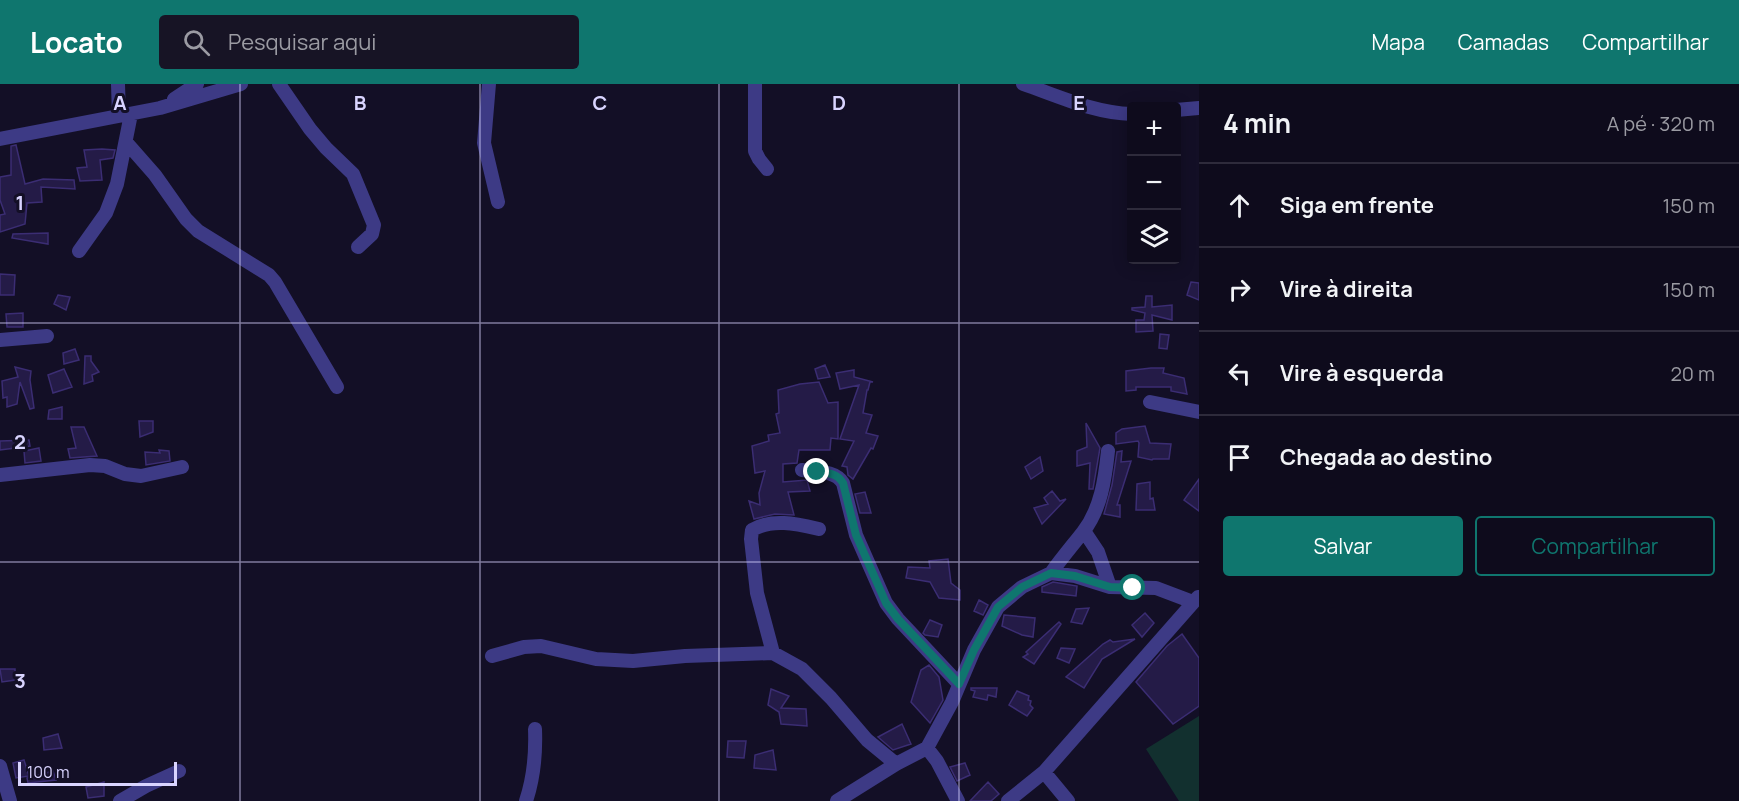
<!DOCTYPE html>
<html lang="pt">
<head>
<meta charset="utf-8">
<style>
  body { margin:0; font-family:Manrope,sans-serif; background:#171425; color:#f1f3f6 }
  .controls { position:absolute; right:18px; top:18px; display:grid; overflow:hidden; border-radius:6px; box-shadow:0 3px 15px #0003 }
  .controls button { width:54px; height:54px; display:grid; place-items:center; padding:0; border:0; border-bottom:2px solid #2e2b3b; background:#0e0b1c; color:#f1f3f6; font:30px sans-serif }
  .scale { position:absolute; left:18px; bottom:15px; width:159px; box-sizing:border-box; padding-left:6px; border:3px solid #d9d4ff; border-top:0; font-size:16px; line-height:21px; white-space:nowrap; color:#d9d4ff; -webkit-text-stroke:4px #130f26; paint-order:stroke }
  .stop { position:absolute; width:18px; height:18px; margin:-14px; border:4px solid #0f766e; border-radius:50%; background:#fff }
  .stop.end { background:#0f766e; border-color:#fff; box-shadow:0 2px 6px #0008 }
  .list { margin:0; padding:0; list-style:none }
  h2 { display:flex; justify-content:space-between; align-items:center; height:78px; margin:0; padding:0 24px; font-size:26px }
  h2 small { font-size:20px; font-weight:400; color:#9b9ba3 }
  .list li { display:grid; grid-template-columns:39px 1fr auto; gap:18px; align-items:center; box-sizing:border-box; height:84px; padding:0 24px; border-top:2px solid #2e2b3b }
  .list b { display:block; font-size:22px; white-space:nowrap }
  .list em { font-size:20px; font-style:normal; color:#9b9ba3 }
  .actions { display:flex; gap:12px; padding:18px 24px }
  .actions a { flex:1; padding:14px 0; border:2px solid #0f766e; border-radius:6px; text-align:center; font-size:21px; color:#0f766e }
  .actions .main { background:#0f766e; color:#fff }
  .icon { flex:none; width:33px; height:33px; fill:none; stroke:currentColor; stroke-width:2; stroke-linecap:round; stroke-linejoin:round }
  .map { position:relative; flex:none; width:1199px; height:717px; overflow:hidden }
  header { display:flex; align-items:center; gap:36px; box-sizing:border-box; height:84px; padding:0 30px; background:#0f766e; color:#fff }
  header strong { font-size:28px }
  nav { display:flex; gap:33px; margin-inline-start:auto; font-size:21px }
  .search { width:420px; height:54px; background:#171425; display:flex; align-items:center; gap:15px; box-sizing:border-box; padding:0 21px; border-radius:6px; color:#9b9ba3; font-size:22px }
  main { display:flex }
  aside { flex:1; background:#0e0b1c }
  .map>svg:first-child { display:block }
  .green { fill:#12302f }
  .building { fill:#241b47; stroke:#3b2d73; stroke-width:1.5 }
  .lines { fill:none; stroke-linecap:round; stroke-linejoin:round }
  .minor { stroke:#3d3a85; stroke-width:14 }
  .route { stroke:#0f766e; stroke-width:8 }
  .grid { fill:none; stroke:#d9d4ff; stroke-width:1.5; stroke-opacity:0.55 }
  .grid-label { font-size:20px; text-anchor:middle; font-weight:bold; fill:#d9d4ff; stroke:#130f26; stroke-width:6; stroke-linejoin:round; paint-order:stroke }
</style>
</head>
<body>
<header>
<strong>Locato</strong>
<div class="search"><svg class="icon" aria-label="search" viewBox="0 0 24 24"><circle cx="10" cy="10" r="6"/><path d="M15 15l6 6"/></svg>Pesquisar aqui</div>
<nav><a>Mapa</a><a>Camadas</a><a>Compartilhar</a></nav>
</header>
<main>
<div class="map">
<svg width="1199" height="717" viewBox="0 0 1199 717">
  <rect width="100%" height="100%" fill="#130f26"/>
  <path class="green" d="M1199,632V717H1179L1146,665Z"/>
  <path class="building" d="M16,61L25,100L43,95L74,96L75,105L41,103L42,118L27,119L25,140L0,148V131L5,130L0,116V93L11,91V62Z
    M102,65L115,66L113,74L100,76L102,96L80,97L77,84L87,83L84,66Z
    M48,149V160L12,154L13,150Z
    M0,190L15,191L14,211H0Z
    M1191,198L1199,199V216L1187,211Z
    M58,211L70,213L66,226L54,220Z
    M1146,212H1152V223L1172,221V236L1152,231L1153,247L1136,248V236H1144L1145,229L1132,226V224L1145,223Z
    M23,229V243H7L6,230Z
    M1160,250L1169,251L1167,265L1159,264Z
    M75,265L79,276L64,280L63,269Z
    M85,272H91V277L99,288L92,291L93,297L84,300Z
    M825,281L830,293L818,295L815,285Z
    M15,283L31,287L30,296L34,324L30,325L20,298L17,320L7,323V313L3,314L2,297L18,293Z
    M1151,284H1164L1163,289L1184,294L1187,310L1171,307V303H1136V306L1126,307V287Z
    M64,285L72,303L53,309L48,291Z
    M854,286V293L873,298H870L868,306H867L863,329L872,331L866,349L878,352L873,365L871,364L853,395L848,391L847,383L842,382L854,357L840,355L859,301L840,305L836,289Z
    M819,298L828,319L838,318V355L831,354L830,366H799L797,379L783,380V398L807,396L810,407L788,408L794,431L775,430L754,435L749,417L760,421L759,409L765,387L755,389L752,362L769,357L768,351L780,349L776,330L779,329L778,306L800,300Z
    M62,323V335H48L49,326Z
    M139,337H153V348L140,353Z
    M1086,339L1100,364L1093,405H1089L1090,379L1077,382V367L1087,363Z
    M1145,342L1150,359L1171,360L1169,375H1153L1152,376L1138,373L1139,359L1138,357L1116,360V349L1122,345Z
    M71,343H84L97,372L70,374L68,365L76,364Z
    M29,356L30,362L0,366V357Z
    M39,364L41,377L25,379L24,367Z
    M159,366L169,367L170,377L146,381L145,368L160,369Z
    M1122,367L1121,378L1131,377L1117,421H1120V433L1104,430L1112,401L1117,368Z
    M1040,373L1043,387L1031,395L1025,383Z
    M1199,395V427L1184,416Z
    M1150,398V415L1153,414L1155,426H1136L1137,400Z
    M1052,407L1060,417L1066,415L1042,440L1034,424L1048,420L1044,414Z
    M865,408L871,429H860L855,410Z
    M948,475L951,499L960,506V516L939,514L930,498L906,494L908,483L930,484L929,477Z
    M1053,498L1077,502L1076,512L1042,508V503Z
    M979,516L988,521L983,531L974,527Z
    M1089,524L1082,540L1071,538L1076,525Z
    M1145,529L1154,539L1142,553L1132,541Z
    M1004,531L1035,534L1033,553L1022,551L1002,542Z
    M930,536L942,541L938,553L925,551L923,549Z
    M1059,538L1061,540L1034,580L1023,573L1028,570L1026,568Z
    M1182,550L1199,574V622L1173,640L1136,598L1167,562Z
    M1135,555L1102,575L1084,604L1066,593L1103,560L1110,556L1113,558Z
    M1061,564L1075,565L1069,579L1057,574Z
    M929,581L939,593L943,616L930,639L911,618L921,586Z
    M0,585H15V596L2,598Z
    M971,604H997L996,613L988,611L987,616L973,613L975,607L971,606Z
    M771,605L789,612L781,624L806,625L807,642L781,640L779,628L768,621Z
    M1017,607L1029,612L1028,616L1031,617L1030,621L1033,624L1027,632L1009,621Z
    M902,640L911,660L893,666L878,653Z
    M58,650L62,664L44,666L43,654Z
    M728,657H746L744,674L727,673Z
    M773,666L776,686L754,684L755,671Z
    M24,676L29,692L16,694L13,679Z
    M965,679L970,691L957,697L950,683Z
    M53,687L56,696L28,699L27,694Z
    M104,698V712L88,714L86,703Z
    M988,698L999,710L991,717H970Z"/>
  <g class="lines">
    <path class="minor" d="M118,0L119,32
      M279,0L310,45L326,64L353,90L374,141L372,150L358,163
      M489,0L484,59L498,118
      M755,0V67L759,75L767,85
      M1023,0C1058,12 1094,29 1132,30
      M174,15L197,0
      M1176,26L1199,24
      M0,55L160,24L241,0
      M126,58L155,91L186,135L198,147L269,191L275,198L337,303
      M79,167L106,129L117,100L131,30
      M0,256L47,252
      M1150,318L1199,328
      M802,386C816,388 835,386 843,399L856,451L886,519L898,535L959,600
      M0,391L90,381L105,382L125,390L141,392L182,383
      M1084,447L1098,468L1110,503
      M1051,489C1061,475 1072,462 1083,448C1101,425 1105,395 1108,367
      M773,569L757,509L751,455L752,446C772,434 797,440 819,445
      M492,572L524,563L541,562L596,575L633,577L685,572L773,569L802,585L831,614L867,656L896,680
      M0,682L10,717
      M1044,688L1068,717
      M120,717L146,702L179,687
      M526,717C534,693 536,671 535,645
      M837,717L896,680L927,664
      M958,717L937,677L927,664L952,618L974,566L998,523L1022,503L1051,489L1075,492L1110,503L1156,504L1193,518
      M1008,717L1044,688L1198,513"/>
  </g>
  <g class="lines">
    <path class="route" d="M817,388C829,389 837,389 843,399L856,451L886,519L898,535L959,600L974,566L998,523L1022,503L1051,489L1075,492L1110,503L1133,504"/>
  </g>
  <path class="grid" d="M240,0V717M480,0V717M719,0V717M959,0V717M0,239H1199M0,478H1199"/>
  <g class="grid-label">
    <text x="120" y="26">A</text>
    <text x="360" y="26">B</text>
    <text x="600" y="26">C</text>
    <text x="839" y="26">D</text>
    <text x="1079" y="26">E</text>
    <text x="20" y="126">1</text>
    <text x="20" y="365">2</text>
    <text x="20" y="604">3</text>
  </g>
</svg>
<div class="controls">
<button>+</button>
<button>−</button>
<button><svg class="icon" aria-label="layers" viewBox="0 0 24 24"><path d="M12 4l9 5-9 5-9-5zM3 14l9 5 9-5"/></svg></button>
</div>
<div class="scale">100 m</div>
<div class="stop" style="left:1133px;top:504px"></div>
<div class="stop end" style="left:817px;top:388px"></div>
</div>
<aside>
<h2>4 min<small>A pé · 320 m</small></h2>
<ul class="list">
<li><svg class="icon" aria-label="ahead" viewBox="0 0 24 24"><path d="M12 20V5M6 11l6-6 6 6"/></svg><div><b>Siga em frente</b></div><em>150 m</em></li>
<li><svg class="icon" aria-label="right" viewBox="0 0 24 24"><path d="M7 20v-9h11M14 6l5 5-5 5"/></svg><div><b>Vire à direita</b></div><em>150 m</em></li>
<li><svg class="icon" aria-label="left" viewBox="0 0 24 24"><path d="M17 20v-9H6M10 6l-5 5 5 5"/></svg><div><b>Vire à esquerda</b></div><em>20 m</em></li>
<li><svg class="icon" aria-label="arrive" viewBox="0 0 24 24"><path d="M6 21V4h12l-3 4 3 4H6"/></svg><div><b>Chegada ao destino</b></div></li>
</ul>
<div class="actions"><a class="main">Salvar</a><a>Compartilhar</a></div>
</aside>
</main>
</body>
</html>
